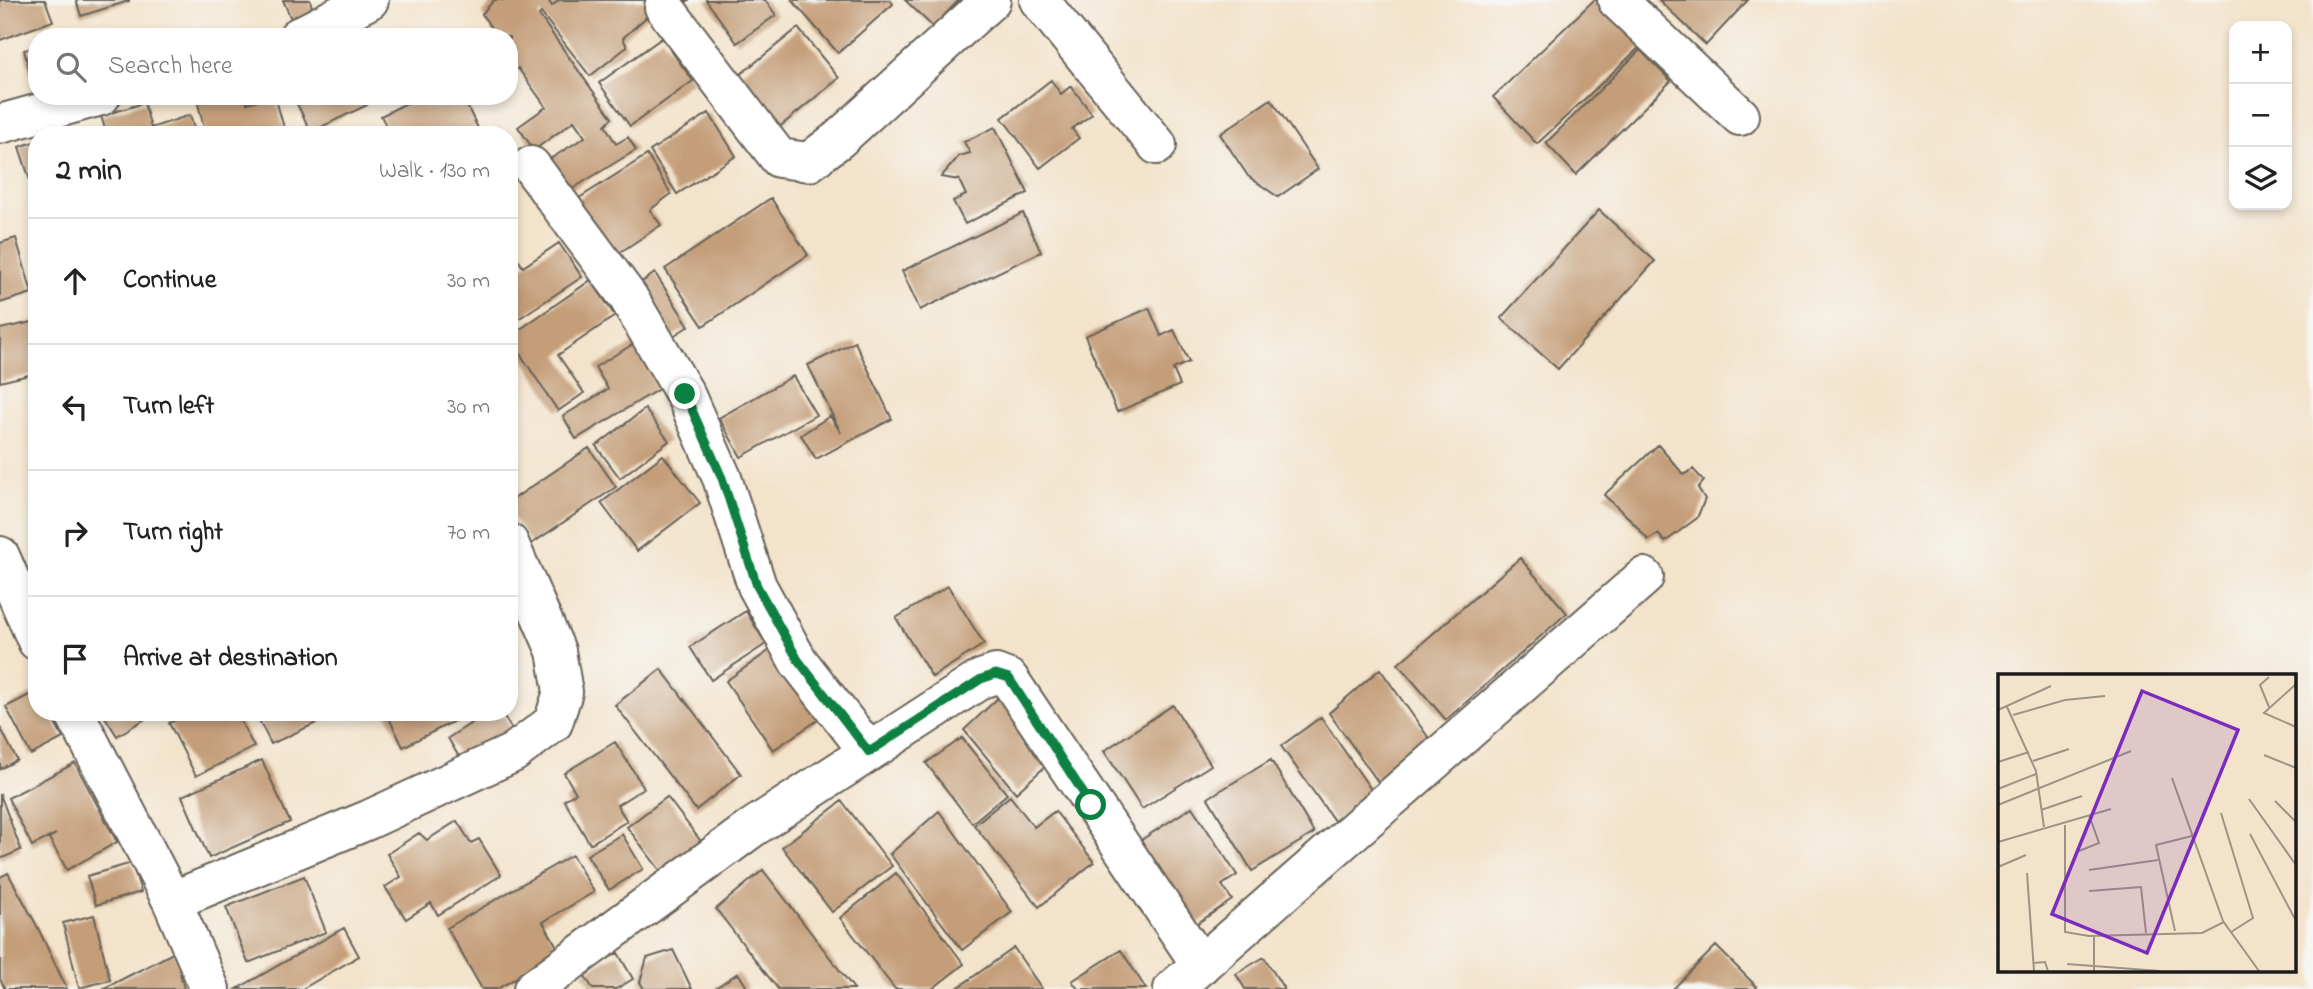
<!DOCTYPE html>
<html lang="en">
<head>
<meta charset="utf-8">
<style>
  body { margin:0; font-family:"Indie Flower",sans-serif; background:#f2f2f2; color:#222 }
  .controls { position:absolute; right:21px; top:21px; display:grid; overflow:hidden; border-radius:14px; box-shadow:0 4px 10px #0003 }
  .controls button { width:63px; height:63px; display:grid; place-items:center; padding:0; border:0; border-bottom:2px solid #e0e0e0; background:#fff; color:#222; font:35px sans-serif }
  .stop { position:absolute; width:21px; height:21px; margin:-16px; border:5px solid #0b8043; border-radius:50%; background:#fff }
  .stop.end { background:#0b8043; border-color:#fff; box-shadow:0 2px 7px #0008 }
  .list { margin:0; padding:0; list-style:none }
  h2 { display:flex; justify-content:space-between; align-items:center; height:91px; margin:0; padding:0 28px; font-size:30px }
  h2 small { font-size:23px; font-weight:400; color:#767676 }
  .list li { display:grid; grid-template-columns:46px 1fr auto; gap:21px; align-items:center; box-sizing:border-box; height:126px; padding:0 28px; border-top:2px solid #e0e0e0 }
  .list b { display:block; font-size:26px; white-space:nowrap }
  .list em { font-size:23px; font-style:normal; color:#767676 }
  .icon { flex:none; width:38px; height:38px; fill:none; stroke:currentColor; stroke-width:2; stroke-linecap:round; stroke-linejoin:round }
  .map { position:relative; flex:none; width:2313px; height:989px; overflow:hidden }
  .search { position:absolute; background:#fff; box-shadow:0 4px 10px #0003; left:28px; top:28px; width:490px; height:77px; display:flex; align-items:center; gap:18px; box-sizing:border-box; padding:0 24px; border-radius:28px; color:#767676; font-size:26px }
  .panel { position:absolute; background:#fff; box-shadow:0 4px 10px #0003; left:28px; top:126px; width:490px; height:595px; border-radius:28px }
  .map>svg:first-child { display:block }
  .building { fill:#c49e79 }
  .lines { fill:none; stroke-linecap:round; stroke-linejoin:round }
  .minor-casing { stroke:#676259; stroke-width:42 }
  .minor { stroke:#fff; stroke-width:38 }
  .route { stroke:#0b8043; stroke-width:9 }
  .inset-road { fill:none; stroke:#9d9385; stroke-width:2 }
  .view { fill:#7b2cbf; fill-opacity:0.15; stroke:#7b2cbf; stroke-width:3.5 }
  .inset-edge { fill:none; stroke:#1c1c1c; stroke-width:3.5 }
</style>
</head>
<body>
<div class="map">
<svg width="2313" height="989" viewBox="0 0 2313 989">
  <rect width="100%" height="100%" fill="#f6f6f2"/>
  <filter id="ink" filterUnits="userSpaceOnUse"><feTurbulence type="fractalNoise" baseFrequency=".0143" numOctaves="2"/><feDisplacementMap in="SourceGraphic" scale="14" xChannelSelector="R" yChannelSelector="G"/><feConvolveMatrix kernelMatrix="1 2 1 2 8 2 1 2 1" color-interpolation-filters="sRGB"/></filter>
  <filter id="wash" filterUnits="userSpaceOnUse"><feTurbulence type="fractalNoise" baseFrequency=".00686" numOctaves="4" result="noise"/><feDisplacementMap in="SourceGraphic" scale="28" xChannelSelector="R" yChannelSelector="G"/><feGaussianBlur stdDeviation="1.57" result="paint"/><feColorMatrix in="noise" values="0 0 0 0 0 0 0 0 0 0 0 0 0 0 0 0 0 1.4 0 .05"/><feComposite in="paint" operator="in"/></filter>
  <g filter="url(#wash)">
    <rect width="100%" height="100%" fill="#f3e3cb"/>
    <g id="blocks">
      <path class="building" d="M0,0H45L53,21L0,40Z
        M76,0H129V1L81,16Z
        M283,0H310L313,11L294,26Z
        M494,0H548L552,6L559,0H689L671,14L662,3L623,38L627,47L590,76L541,13L539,15L612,118L605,125L616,144L628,137L636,150L567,192L547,161L585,137L574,121L534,150L518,127L546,107L518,68L509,74V37H497L482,14Z
        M706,0H765L776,15L737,43Z
        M792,0H890L893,4L838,53Z
        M905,0H959L933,27Z
        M1594,0H1602L1644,43L1537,144L1493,97Z
        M1659,0H1748L1706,45Z
        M798,28L839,78L777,129L736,78Z
        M662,38L693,81L630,126L599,83Z
        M37,47V98H36L24,50Z
        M1640,50L1671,81L1576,175L1546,143Z
        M1051,80L1061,94L1071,86L1092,114L1072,129L1079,138L1040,168L1002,118Z
        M196,96H243L247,103L275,96L286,135H206Z
        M293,96H363L367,105L311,132Z
        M420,96H462L478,128L464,135H391L381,116Z
        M1271,99L1318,169L1278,197L1248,176L1220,134Z
        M144,103L151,128L190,115L196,135H107L101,116Z
        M709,113L736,156L677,194L650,151Z
        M995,127L1028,193L965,224L953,201L966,195L959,180L941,177L959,156L970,153L964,142Z
        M37,141V198H36L19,147Z
        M647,155L671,194L650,210L661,225L613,257L573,202Z
        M771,198L808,255L703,326L665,269Z
        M1599,210L1655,261L1558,369L1501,318Z
        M1023,213L1041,252L920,310L902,271Z
        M16,238L32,293L0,303V243Z
        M559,243L582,277L509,325V246L523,267Z
        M655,273L689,326L670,338L636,286Z
        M591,280L615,316L558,355L584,393L558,411L509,337Z
        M1149,308L1161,336L1174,330L1189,362L1173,369L1180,385L1117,412L1085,336Z
        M37,321V373L0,382V329Z
        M855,342L892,419L816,459L801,435L830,416L841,433L808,365Z
        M635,343L662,387L576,439L563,416L608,389L595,367Z
        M793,376L816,415L741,457L719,418Z
        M645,409L669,441L620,478L596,446Z
        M1658,445L1684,475L1693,469L1704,481L1698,488L1705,499L1697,518L1665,542L1658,534L1648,540L1630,519L1604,495Z
        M589,448L616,487L531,544L509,512V502Z
        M663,455L700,503L637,551L601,503Z
        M1520,558L1567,613L1446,720L1398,664Z
        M948,586L984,644L932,677L896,618Z
        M746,611L766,644L711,680L690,647Z
        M773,648L821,718L773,750L726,681Z
        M661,669L741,774L696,810L615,705Z
        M1380,669L1433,744L1381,786L1329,713Z
        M37,691V712H49L63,738L31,755L6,707Z
        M999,697L1049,763L1016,793L964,730Z
        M1173,705L1211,765L1142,809L1104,751Z
        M102,712H141L145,719L117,736Z
        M153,712H169L156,718Z
        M191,712H236L254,747L196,776L169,723Z
        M255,712H340L271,744Z
        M386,712H472L403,747Z
        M489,712H501L513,731L462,762L448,738Z
        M1321,717L1374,794L1335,822L1281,746Z
        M0,727L17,760L0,769Z
        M962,738L1007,794L972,823L926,763Z
        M615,742L644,788L617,805L627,821L590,844L564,800L576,793L564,773Z
        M262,760L290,822L209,858L182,796Z
        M1271,760L1314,833L1252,871L1208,798Z
        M75,763L117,842L67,870L49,838L56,834L32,846L8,798Z
        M0,794L21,850L0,859Z
        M1010,796L1034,827L1055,811L1094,862L1039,907L974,825Z
        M667,797L703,844L663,874L627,827Z
        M842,801L892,866L832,912L782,847Z
        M1192,807L1237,875L1222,885L1232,900L1190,928L1135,844Z
        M939,811L1012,912L962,950L890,854Z
        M457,821L471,843L479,839L501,875L438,915L431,903L406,919L385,887L401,877L387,854L419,833L427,840Z
        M622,834L643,869L609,890L587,855Z
        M572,855L594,892L543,922L560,952L497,989H482L447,928Z
        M132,863L141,892L96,905L87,876Z
        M763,870L854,989H778L716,909Z
        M8,873L37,926L67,989H5L0,979V877Z
        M896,873L964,964L932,989H895L840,918Z
        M304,876L326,932L248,963L226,907Z
        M94,915L110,980L79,988L63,923Z
        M344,928L359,956L302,989H237Z
        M1716,946L1757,987L1755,989H1673Z
        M1014,948L1042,989H956Z
        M673,950L692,989H644L640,982L647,958Z
        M1121,950L1146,989H1078L1072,981Z
        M175,952L184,989H103Z
        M618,953L633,979L616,989H593L583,973Z
        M1264,957L1284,989H1245L1236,974Z
        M738,973L748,989H714Z"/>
    </g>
  </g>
  <g filter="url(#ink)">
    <use href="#blocks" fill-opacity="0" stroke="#676259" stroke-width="2"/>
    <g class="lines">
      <g class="minor-casing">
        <path id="minor" d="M1039,0L1157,145
          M1617,0L1740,116
          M664,7L779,158L809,162L839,139L991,0
          M298,37L369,0
          M0,124L101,96
          M531,166L628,297L685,394L722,478L757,586L798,661L869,752
          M0,556L37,641
          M74,712L172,901L210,989
          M172,901L368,820L513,753L553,723L563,692L556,651L509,543
          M533,989L752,828L981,679L996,674L1009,679L1201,965
          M1173,989L1644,577"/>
      </g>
      <use href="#minor" class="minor"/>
    </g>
  </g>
  <g class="lines" filter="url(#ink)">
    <path class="route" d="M685,394L722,478L757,586L798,660L869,752L981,679L996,674L1009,678L1091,805"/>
  </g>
  <g transform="translate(1998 674)">
    <rect width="298" height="298" fill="#f3e3cb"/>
    <path class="inset-road" d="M271,3L262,11L271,33M298,10L266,39L298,53M9,33L38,97L46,153M0,36L53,12M15,41L67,26L107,22M266,81L298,94M35,87L71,75M0,88L31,78M174,104L225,247L261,297M0,115L38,100M251,125L298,191M277,127L298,148M0,131L133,77M43,136L84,122M223,139L255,244L233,258M67,151V258L91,262L204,259L226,248M252,160L298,247M0,168L113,135M81,177L101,169L91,141M0,193L28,181M91,196L160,186M29,199L36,297M91,217L143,213L148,259M177,257L158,171L194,162M96,262V297M35,289L47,288L50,297M69,290L162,297"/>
    <path class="view" d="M144,17L240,56L149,279L54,240Z"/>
    <rect width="298" height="298" class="inset-edge"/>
  </g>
</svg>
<div class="controls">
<button>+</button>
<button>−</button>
<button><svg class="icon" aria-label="layers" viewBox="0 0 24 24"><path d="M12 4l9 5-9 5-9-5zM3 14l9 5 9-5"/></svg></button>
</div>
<div class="stop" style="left:1091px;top:805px"></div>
<div class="stop end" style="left:685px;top:394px"></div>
<div class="search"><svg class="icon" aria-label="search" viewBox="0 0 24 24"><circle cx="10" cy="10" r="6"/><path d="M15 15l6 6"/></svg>Search here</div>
<section class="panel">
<h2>2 min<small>Walk · 130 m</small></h2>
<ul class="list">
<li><svg class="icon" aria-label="ahead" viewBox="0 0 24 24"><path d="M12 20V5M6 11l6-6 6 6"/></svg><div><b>Continue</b></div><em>30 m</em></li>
<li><svg class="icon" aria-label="left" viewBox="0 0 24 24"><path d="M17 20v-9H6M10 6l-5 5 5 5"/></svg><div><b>Turn left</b></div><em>30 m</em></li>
<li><svg class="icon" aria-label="right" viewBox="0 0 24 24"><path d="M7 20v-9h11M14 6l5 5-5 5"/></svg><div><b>Turn right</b></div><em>70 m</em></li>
<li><svg class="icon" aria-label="arrive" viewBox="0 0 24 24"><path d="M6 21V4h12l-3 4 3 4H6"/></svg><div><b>Arrive at destination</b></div></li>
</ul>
</section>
</div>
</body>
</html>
